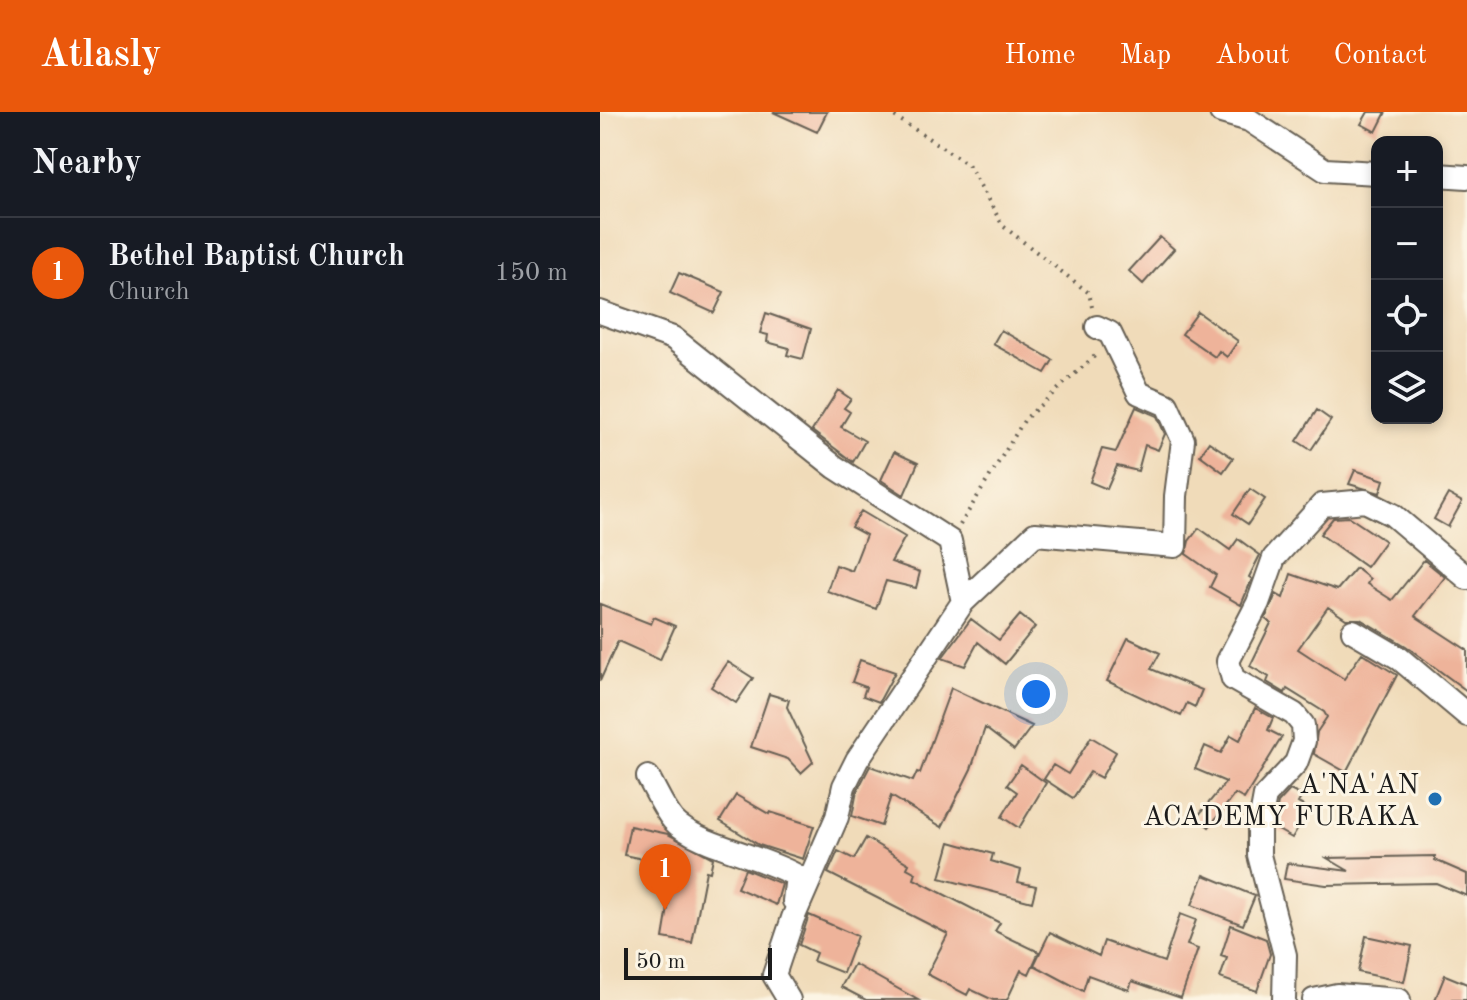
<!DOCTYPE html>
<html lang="en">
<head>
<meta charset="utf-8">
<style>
  body { margin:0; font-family:"Old Standard TT",serif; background:#20242c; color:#f1f3f6 }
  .controls { position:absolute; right:24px; top:24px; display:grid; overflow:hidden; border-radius:16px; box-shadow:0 4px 12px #0003 }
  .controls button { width:72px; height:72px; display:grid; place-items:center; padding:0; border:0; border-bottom:2px solid #363941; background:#171b24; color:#f1f3f6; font:40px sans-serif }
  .scale { position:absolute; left:24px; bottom:20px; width:148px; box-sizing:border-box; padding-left:8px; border:4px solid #1c1c1c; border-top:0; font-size:22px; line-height:28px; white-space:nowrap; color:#1c1c1c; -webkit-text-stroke:6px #fcf5e5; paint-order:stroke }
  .you { position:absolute; left:436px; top:582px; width:28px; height:28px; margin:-20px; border:6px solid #fff; border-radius:50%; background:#1a73e8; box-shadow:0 0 0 12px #1a73e833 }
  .badge { display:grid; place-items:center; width:52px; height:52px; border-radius:50%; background:#ea580c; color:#fff; font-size:26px; font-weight:700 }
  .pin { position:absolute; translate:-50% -66px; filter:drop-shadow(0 2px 4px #0008) }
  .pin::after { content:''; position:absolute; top:42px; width:28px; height:24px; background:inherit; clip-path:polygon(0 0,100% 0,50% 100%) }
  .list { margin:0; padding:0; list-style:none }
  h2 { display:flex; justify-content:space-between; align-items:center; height:104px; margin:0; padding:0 32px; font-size:34px }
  h2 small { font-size:26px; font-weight:400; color:#9ea1a6 }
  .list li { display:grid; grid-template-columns:52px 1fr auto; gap:24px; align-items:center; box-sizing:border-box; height:112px; padding:0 32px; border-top:2px solid #363941 }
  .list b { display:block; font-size:30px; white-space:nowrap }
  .list p { margin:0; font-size:26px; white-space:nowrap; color:#9ea1a6 }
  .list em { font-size:26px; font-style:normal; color:#9ea1a6 }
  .icon { flex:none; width:44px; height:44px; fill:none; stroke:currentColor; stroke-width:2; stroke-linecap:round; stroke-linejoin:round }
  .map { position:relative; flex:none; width:867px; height:888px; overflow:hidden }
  header { display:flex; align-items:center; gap:48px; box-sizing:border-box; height:112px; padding:0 40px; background:#ea580c; color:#fff }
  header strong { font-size:38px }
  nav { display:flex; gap:44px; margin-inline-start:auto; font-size:28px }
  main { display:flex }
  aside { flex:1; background:#171b24 }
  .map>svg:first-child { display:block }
  .building { fill:#eeb39a }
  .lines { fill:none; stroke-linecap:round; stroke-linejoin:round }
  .minor-casing { stroke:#665f53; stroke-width:26 }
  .path { stroke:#665f53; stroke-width:4; stroke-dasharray:2 6; stroke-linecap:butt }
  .minor { stroke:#fff; stroke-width:22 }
  .poi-dot { fill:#1f6fb2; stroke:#fcf5e5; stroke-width:3 }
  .labels { text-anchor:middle; stroke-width:6; stroke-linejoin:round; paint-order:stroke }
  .poi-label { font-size:28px; fill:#1c1c1c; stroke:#fcf5e5; text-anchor:end }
</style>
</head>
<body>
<header>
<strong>Atlasly</strong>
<nav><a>Home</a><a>Map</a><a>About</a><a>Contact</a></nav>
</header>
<main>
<aside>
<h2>Nearby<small></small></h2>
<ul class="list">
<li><span class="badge">1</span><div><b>Bethel Baptist Church</b><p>Church</p></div><em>150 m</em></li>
</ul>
</aside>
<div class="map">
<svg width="867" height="888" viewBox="0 0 867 888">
  <rect width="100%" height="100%" fill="#fcf5e5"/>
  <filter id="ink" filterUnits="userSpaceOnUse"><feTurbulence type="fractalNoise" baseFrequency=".0125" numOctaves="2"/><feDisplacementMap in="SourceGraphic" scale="16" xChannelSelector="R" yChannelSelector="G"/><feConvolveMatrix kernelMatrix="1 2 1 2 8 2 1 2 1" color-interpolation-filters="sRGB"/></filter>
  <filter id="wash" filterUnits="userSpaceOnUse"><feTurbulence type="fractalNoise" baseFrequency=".006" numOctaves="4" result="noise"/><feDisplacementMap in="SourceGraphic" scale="32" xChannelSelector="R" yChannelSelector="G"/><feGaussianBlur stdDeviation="1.8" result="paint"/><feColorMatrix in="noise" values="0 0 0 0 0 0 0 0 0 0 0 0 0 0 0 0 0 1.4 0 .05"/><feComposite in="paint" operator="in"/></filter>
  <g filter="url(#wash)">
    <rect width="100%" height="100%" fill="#f0dbb9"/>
    <g id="blocks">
      <path class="building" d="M173,0H227L217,20Z
        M768,0H786L776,20L761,12Z
        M560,125L574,137L543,172L529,159Z
        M79,161L124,180L114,201L70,181Z
        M598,200L638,229L627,245L619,239L615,245L582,222Z
        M166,201L211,217L203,247L187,243L189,236L167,230L168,223L160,221Z
        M401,218L453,248L445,261L393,232Z
        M238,278L251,287L244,296L250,300L241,315L265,329L253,350L212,319Z
        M536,295L557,304L565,322L558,338L545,333L538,359L517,354L507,377L490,370L502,337L516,340Z
        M717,298L731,308L711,338L697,329Z
        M609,330L633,346L623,360L600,343Z
        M294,340L318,351L304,383L281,368Z
        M755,358L784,368L780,381L749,372Z
        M650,377L665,387L648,412L633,402Z
        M848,382L862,390L848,415L834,407Z
        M261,399L305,425L291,450L320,460L316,476L286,469L276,497L227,479L236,453L252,459L266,423L251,415Z
        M749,405L785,429L766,455L720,422L733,406Z
        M599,416L630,438L638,427L660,443L649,465L652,467L641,493L610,475L616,463L586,442L589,429Z
        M824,448L845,465L815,504L867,538V579L806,534L760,507H746L728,495L698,537L744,567L762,541L797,563L746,660L714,642L717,620L727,605L724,600L687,577L685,581L667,570L669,565L650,554L671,511L665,507L676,482L683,486L691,462L737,478L756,456L770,467L767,472L792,488Z
        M0,492L51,512L54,505L75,514L60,548L18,529L0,569Z
        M420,503L435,515L405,552L378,530L365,554L342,546L371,507L399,528Z
        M528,526L560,541L551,557L602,578L595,595L587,591L581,604L507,569Z
        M260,548L295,560L279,590L263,584L266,575L252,570Z
        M128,550L153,566L136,591L111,575Z
        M351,576L432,614L414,638L385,616L371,657L342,715L291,684L281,714L252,704L257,679L270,654L313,669L317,660L320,661Z
        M169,582L189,588L187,595L213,650L201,661L188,647L151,635Z
        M655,596L673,606L668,618L682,625L644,687L635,682L609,715L597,705L626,670L595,657L605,634L621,641L631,623L640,628Z
        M491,625L516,640L501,666L490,660L473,686L444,667L453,653L468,662Z
        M421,653L446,671L419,716L402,705L417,680L407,673Z
        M690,678L702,684L698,691L709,697L692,726L673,715L678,691Z
        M136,683L169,702L170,700L214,714L203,747L159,733L120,709Z
        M30,714L68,722L113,746L110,760L106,759L92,831L63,826L75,754L24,743Z
        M266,726L309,752L307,756L316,761L314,767L400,811L395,819L439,840L429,862L421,858L407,888H393L370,877L367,883L327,862L348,822L228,761L238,739L254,747Z
        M350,730L393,742L391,749L421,758L418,770L436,774L432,790L340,766Z
        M835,744V748L867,762V784L836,771L726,773L684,767L687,751L749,759L727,746Z
        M145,757L182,772L176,793L137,776Z
        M604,763L655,784L643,813L592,793Z
        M580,802L596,808L587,833L598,837L581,886L532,869L529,878L488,863L483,879L434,853L450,820L499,844L504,829L564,850Z
        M209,803L257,824L243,861L213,849L216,841L199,833Z
        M631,813L666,827L670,842L657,879L620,866L627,846L621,844Z
        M766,824L812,834L804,870L758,860Z
        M254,852L318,888H266L241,875Z
        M845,863L867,872V888H835Z"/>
    </g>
  </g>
  <g filter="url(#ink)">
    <use href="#blocks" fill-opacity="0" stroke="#665f53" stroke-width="2"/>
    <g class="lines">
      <g class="minor-casing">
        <path id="minor" d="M621,0L649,8L725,58L777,61
          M837,63L867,65
          M0,200L73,226L235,355L350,429L363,490L257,648L244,674L237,705L193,806L174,863L189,888
          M363,490L435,422L575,434L576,384L583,328L567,293L539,281L510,221L497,215
          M753,519L799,546L867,603
          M48,665C56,679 63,696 73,708C94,732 166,745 197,764L194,789
          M684,888L685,843L659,743V716L665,684L696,651L704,629L703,613L694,602L633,567L628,549L658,491L674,446L722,393L765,389L793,403L867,466
          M714,888L737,883L799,888"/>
      </g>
      <path class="path" d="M288,0L368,52L403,114L489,181L492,195
        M360,413L425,307L498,241"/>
      <use href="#minor" class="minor"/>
    </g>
  </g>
  <circle class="poi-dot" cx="835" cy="687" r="8"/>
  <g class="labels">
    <g class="poi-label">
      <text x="819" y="681">A'NA'AN<tspan x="819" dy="32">ACADEMY FURAKA</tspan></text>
    </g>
  </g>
</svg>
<div class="controls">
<button>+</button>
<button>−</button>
<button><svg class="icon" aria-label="locate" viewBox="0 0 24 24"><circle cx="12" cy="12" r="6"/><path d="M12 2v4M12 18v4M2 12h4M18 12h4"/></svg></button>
<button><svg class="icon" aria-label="layers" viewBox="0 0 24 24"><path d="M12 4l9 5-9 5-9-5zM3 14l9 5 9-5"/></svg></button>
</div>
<div class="scale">50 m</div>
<div class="you"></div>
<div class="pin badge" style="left:65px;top:798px">1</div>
</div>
</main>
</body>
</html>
